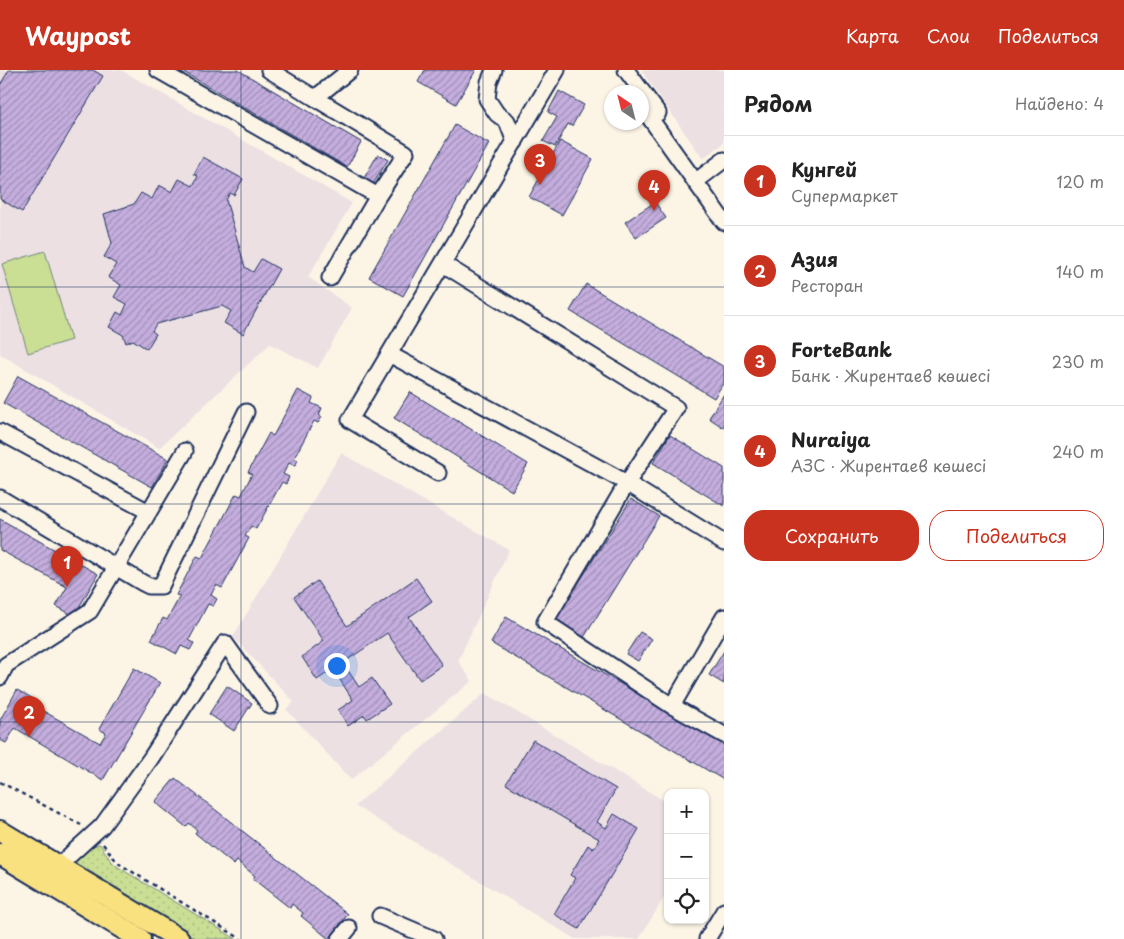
<!DOCTYPE html>
<html lang="ru">
<head>
<meta charset="utf-8">
<style>
  body { margin:0; font-family:"Playpen Sans",sans-serif; background:#f2f2f2; color:#222 }
  .controls { position:absolute; right:15px; bottom:15px; display:grid; overflow:hidden; border-radius:10px; box-shadow:0 1px 4px #0004 }
  .controls button { width:45px; height:45px; display:grid; place-items:center; padding:0; border:0; border-bottom:1px solid #e0e0e0; background:#fff; color:#222; font:25px sans-serif }
  .compass { position:absolute; left:604px; top:15px; width:45px; height:45px; border-radius:50%; background:#fff; box-shadow:0 1px 4px #0004; rotate:325deg }
  .you { position:absolute; left:336px; top:595px; width:18px; height:18px; margin:-12px; border:4px solid #fff; border-radius:50%; background:#1a73e8; box-shadow:0 0 0 8px #1a73e833 }
  .badge { display:grid; place-items:center; width:32px; height:32px; border-radius:50%; background:#c8321e; color:#fff; font-size:16px; font-weight:700 }
  .pin { position:absolute; translate:-50% -41px; filter:drop-shadow(0 1px 2px #0008) }
  .pin::after { content:''; position:absolute; top:26px; width:18px; height:15px; background:inherit; clip-path:polygon(0 0,100% 0,50% 100%) }
  .list { margin:0; padding:0; list-style:none }
  h2 { display:flex; justify-content:space-between; align-items:center; height:65px; margin:0; padding:0 20px; font-size:21px }
  h2 small { font-size:16px; font-weight:400; color:#767676 }
  .list li { display:grid; grid-template-columns:32px 1fr auto; gap:15px; align-items:center; box-sizing:border-box; height:90px; padding:0 20px; border-top:1px solid #e0e0e0 }
  .list b { display:block; font-size:19px; white-space:nowrap }
  .list p { margin:0; font-size:16px; white-space:nowrap; color:#767676 }
  .list em { font-size:16px; font-style:normal; color:#767676 }
  .actions { display:flex; gap:10px; padding:15px 20px }
  .actions a { flex:1; padding:11px 0; border:1px solid #c8321e; border-radius:20px; text-align:center; font-size:18px; color:#c8321e }
  .actions .main { background:#c8321e; color:#fff }
  .icon { flex:none; width:28px; height:28px; fill:none; stroke:currentColor; stroke-width:2; stroke-linecap:round; stroke-linejoin:round }
  .map { position:relative; flex:none; width:724px; height:869px; overflow:hidden }
  header { display:flex; align-items:center; gap:30px; box-sizing:border-box; height:70px; padding:0 25px; background:#c8321e; color:#fff }
  header strong { font-size:24px }
  nav { display:flex; gap:28px; margin-inline-start:auto; font-size:18px }
  main { display:flex }
  aside { flex:1; background:#fff }
  .map>svg:first-child { display:block }
  .built { fill:#ece0e3 }
  .grass { fill:url(#grass-dots); stroke:#728779 }
  .pitch { fill:#cadf94; stroke:#728779 }
  .building { fill:url(#building-hatch); stroke:#1b2f5e }
  .lines { fill:none; stroke-linecap:round; stroke-linejoin:round }
  .minor-casing { stroke:#1b2f5e; stroke-width:19 }
  .major-casing { stroke:#1b2f5e; stroke-width:24 }
  .path { stroke:#1b2f5e; stroke-width:2.5; stroke-dasharray:4 4; stroke-linecap:butt }
  .minor { stroke:#fcf5e5; stroke-width:15 }
  .major { stroke:#fae180; stroke-width:20 }
  .grid { fill:none; stroke:#1b2f5e; stroke-width:1; stroke-opacity:0.55 }
</style>
</head>
<body>
<header>
<strong>Waypost</strong>
<nav><a>Карта</a><a>Слои</a><a>Поделиться</a></nav>
</header>
<main>
<div class="map">
<svg width="724" height="869" viewBox="0 0 724 869">
  <defs>
    <pattern id="grass-dots" width="8" height="8" patternUnits="userSpaceOnUse" patternTransform="scale(1.25)"><rect width="8" height="8" fill="#cadf94"/><path d="M2 2h.1M6 6h.1" fill="none" stroke="#adc082" stroke-width="1.8" stroke-linecap="round"/></pattern>
    <pattern id="building-hatch" width="6" height="6" patternUnits="userSpaceOnUse" patternTransform="scale(1.25)"><rect width="6" height="6" fill="#c5aede"/><path d="M-1 1l2-2M0 6l6-6M5 7l2-2" fill="none" stroke="#9f8eb7"/></pattern>
  </defs>
  <rect width="100%" height="100%" fill="#fcf5e5"/>
  <filter id="ink" filterUnits="userSpaceOnUse"><feTurbulence type="fractalNoise" baseFrequency=".02" numOctaves="2"/><feDisplacementMap in="SourceGraphic" scale="10" xChannelSelector="R" yChannelSelector="G"/><feConvolveMatrix kernelMatrix="1 2 1 2 8 2 1 2 1" color-interpolation-filters="sRGB"/></filter>
  <g filter="url(#ink)">
    <path class="built" d="M0,0H121L352,133L308,207L352,238L318,298L270,274L159,378L0,284Z
      M641,0H724V73L703,89Z
      M341,383L509,480L458,591L472,611L351,710L286,639L294,632L233,567Z
      M485,623L668,733V821L639,869H575L355,736Z"/>
    <path class="grass" d="M100,774L111,791L118,797L236,869H197L67,795L90,777Z"/>
    <path class="pitch" d="M45,181L71,270L28,283L2,194Z"/>
    <path class="building" d="M9,0H93L103,6L22,142L0,129V15Z
      M180,0H238L361,72L347,97Z
      M425,0H476L456,34L418,12Z
      M559,21L584,35L572,56L568,54L555,77L543,71L557,47L548,42Z
      M455,55L489,74L403,226L369,207Z
      M560,71L593,89L562,145L529,127Z
      M378,84L388,90L373,114L364,108Z
      M203,87L243,109L234,125L230,123L226,130L245,197L253,202L261,189L279,199L243,264L224,253L231,241L222,236L156,254L152,261L156,264L147,279L133,270L126,273L123,265L109,257L117,242L122,245L127,234L114,227L121,215L108,207L116,194L104,187L112,173L104,144L134,134L141,123L152,129L159,115L172,122L179,109L193,116L198,106L194,104Z
      M655,132L666,148L636,168L625,152Z
      M586,214L724,297V312L714,328L570,241Z
      M18,306L168,389L152,417L3,333Z
      M298,320L313,328L311,333L322,338L319,345L322,347L318,353L314,351L294,388L298,390L295,396L289,393L283,404L289,407L286,414L282,412L256,459L251,456L245,466L249,468L222,518L216,515L211,525L217,529L213,536L208,534L189,570L194,573L190,580L181,576L177,584L151,570L163,548L167,550L180,526L176,525L197,486L202,488L236,424L241,426L252,404L248,402L269,363L273,366Z
      M410,322L528,394L512,421L394,348Z
      M724,324V358L709,348Z
      M670,365L724,398V436L653,393Z
      M631,429L659,446L583,569L555,551Z
      M0,449L98,504L74,546L56,536L67,517L0,480Z
      M416,508L432,531L409,547L442,595L420,610L387,563L343,593L359,617L372,608L390,634L367,649L364,645L348,656L338,640L353,630L333,599L317,610L302,587L324,571L294,527L317,511L347,556Z
      M506,547L724,674V710L491,573Z
      M640,562L652,569L638,591L626,584Z
      M724,581V614L709,605Z
      M134,598L160,613L103,710L15,658L6,673L0,670V650L17,620L32,628L29,633L100,673L106,663L99,659Z
      M227,616L252,633L234,661L209,644Z
      M533,670L616,719L597,752L606,758L614,744L639,759L579,859L554,844L575,808L570,805L588,775L593,779L599,769L506,714Z
      M175,708L348,844L329,869L301,846L303,843L292,834L290,838L253,809L255,806L237,791L234,795L195,763L197,760L189,753L186,757L155,732Z"/>
    <g class="lines">
      <g class="minor-casing">
        <path id="minor" d="M158,0L378,126
          M269,0L315,28
          M494,0L489,12L487,29L497,44L507,51L515,72
          M626,0L658,43
          M642,37L724,152
          M695,112L724,90
          M443,194L676,338L627,413L545,552L672,636L724,665
          M330,208L378,126L406,83L315,28L350,0
          M389,284L627,413L724,473
          M0,362L149,442
          M438,403L350,350L557,0
          M0,428L143,513L149,516H161L246,342
          M0,607L6,595L90,541L185,381
          M672,636L724,547
          M58,796L102,756L151,688L225,573L270,636
          M380,846L434,869
          M340,869L349,858
          M707,869L724,841"/>
      </g>
      <g class="major-casing">
        <path id="major" d="M0,761L179,869
          M0,784L140,869"/>
      </g>
      <path class="path" d="M0,712L81,755
        M103,774L118,793L241,869"/>
      <use href="#minor" class="minor"/>
      <use href="#major" class="major"/>
    </g>
  </g>
  <path class="grid" d="M241,0V869M483,0V869M0,217H724M0,434H724M0,652H724"/>
</svg>
<div class="controls">
<button>+</button>
<button>−</button>
<button><svg class="icon" aria-label="locate" viewBox="0 0 24 24"><circle cx="12" cy="12" r="6"/><path d="M12 2v4M12 18v4M2 12h4M18 12h4"/></svg></button>
</div>
<svg class="compass" viewBox="-18 -18 36 36"><path d="M0-13l5 13h-10z" fill="#e53935"/><path d="M0 13l5-13h-10z" fill="#767676"/></svg>
<div class="you"></div>
<div class="pin badge" style="left:67px;top:517px">1</div>
<div class="pin badge" style="left:29px;top:667px">2</div>
<div class="pin badge" style="left:540px;top:115px">3</div>
<div class="pin badge" style="left:654px;top:141px">4</div>
</div>
<aside>
<h2>Рядом<small>Найдено: 4</small></h2>
<ul class="list">
<li><span class="badge">1</span><div><b>Кунгей</b><p>Супермаркет</p></div><em>120 m</em></li>
<li><span class="badge">2</span><div><b>Азия</b><p>Ресторан</p></div><em>140 m</em></li>
<li><span class="badge">3</span><div><b>ForteBank</b><p>Банк · Жирентаев көшесі</p></div><em>230 m</em></li>
<li><span class="badge">4</span><div><b>Nuraiya</b><p>АЗС · Жирентаев көшесі</p></div><em>240 m</em></li>
</ul>
<div class="actions"><a class="main">Сохранить</a><a>Поделиться</a></div>
</aside>
</main>
</body>
</html>
